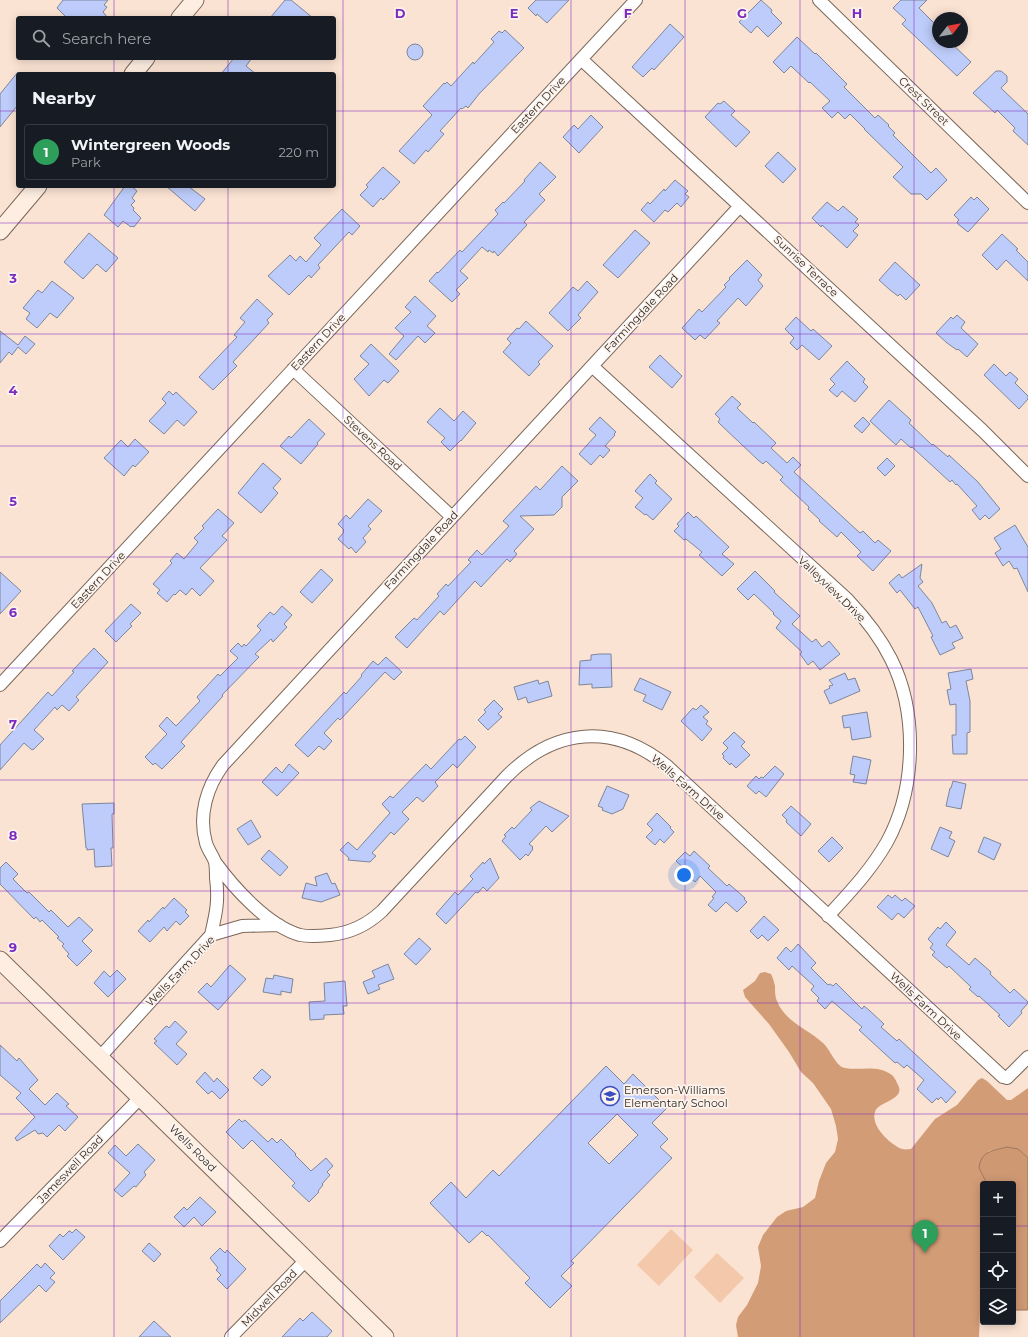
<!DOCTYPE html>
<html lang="en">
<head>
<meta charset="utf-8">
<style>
  body { margin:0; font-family:Montserrat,sans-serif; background:#242831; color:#f1f3f6 }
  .controls { position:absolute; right:12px; bottom:12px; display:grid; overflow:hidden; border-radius:4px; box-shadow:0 2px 10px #0003 }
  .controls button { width:36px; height:36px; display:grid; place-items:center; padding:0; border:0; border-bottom:1px solid #363941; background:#171b24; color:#f1f3f6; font:20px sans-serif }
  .compass { position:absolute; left:932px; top:12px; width:36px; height:36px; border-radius:50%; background:#171b24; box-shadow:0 2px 10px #0003; rotate:59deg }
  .you { position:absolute; left:684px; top:875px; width:14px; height:14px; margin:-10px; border:3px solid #fff; border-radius:50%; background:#1a73e8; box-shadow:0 0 0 6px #1a73e833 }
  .badge { display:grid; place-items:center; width:26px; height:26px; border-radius:50%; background:#0b8043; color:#fff; font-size:13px; font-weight:700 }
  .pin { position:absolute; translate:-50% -33px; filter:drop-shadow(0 1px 2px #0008) }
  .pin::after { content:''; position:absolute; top:21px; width:14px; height:12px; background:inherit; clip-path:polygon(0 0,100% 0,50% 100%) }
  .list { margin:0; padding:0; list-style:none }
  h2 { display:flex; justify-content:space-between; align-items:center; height:52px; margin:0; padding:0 16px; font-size:17px }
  h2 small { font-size:13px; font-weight:400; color:#9ea1a6 }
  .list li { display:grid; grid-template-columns:26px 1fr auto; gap:12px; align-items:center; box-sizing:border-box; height:56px; margin:0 8px 8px; padding:0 8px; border:1px solid #363941; border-radius:4px }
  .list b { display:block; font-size:15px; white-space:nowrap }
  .list p { margin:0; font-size:13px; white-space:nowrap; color:#9ea1a6 }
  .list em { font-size:13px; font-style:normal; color:#9ea1a6 }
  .icon { flex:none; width:22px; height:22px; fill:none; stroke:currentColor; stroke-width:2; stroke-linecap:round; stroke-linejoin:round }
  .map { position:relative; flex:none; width:1028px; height:1337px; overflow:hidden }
  .search { position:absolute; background:#171b24; box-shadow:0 2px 10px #0003; left:16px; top:16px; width:320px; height:44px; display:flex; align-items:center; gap:10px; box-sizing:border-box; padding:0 14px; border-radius:4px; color:#9ea1a6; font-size:15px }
  .panel { position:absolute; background:#171b24; box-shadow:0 2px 10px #0003; left:16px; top:72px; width:320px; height:116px; border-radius:4px }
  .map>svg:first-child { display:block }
  .green { fill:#f4c9ab }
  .forest { fill:#d29c76 }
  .water { fill:#ce9873; stroke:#9f775b }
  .building { fill:#bdccfa; stroke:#7e869b; fill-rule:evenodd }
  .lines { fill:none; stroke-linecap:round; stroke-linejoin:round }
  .street-casing { stroke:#7b6759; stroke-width:14 }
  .secondary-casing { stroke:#7b6759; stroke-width:19 }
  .street { stroke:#fff; stroke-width:12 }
  .secondary { stroke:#feeee2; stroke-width:17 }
  .grid { fill:none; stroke:#7b2cbf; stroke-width:1; stroke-opacity:0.55 }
  .labels { text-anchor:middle; stroke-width:3.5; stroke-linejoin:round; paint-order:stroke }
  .street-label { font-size:11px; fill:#322a24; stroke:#fdf3ed }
  .poi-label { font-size:11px; fill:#322a24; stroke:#fdf3ed; text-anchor:start }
  .grid-label { font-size:13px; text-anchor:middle; font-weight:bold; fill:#7b2cbf; stroke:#fdf3ed; stroke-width:3.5; stroke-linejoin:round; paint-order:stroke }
</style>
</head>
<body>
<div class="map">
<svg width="1028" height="1337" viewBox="0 0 1028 1337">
  <rect width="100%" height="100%" fill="#fbe3d3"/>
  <path class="green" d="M671,1229L693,1250L659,1286L637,1265Z
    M717,1253L744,1278L720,1303L694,1277Z"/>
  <path class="forest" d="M765,972L771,974C773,978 774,982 775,986C775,990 775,997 777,1001C785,1022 808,1029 823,1043C830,1049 836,1067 845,1068C861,1071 877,1064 892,1075C894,1077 896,1080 897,1083C908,1100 878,1101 875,1112C870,1126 891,1145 902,1149C905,1150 908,1149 911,1149L935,1119L957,1105L978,1080L982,1078L987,1081L1007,1100H1011L1028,1088V1158C1013,1143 1007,1148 989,1151L979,1168L987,1184H983V1283L981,1289L979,1337H738L736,1325L738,1317L747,1305L758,1283L761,1266L758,1247L763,1235L777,1217L786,1211L803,1207L815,1198L819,1181L826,1163L835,1152L838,1139L836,1126L831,1109L813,1083L801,1072L789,1052L769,1024L745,997L743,990L755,981L760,973Z"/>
  <path class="water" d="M1007,1147L1018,1149L1028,1158V1310H1013V1184H987L979,1168C981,1151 992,1151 1007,1147Z"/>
  <path class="building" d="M63,0H108L104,5L107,7L103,12L108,18H67L57,8Z
    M285,0H291L313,18H270Z
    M536,0H569L547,23L537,14L536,16L528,8Z
    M761,0L772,10L771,12L782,23L768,37L757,26L751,33L739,22Z
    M901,0H927L919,8L938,27V42H950L971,62L957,76L902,24L906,20L893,8Z
    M670,24L684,37L654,70L652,68L643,77L632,67Z
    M505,30L524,48L479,94L468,108L466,106L462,109L461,108L440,131L444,134L428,152L426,150L414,164L399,151L432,115L423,106L444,83L445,84L447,82L451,86L473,62L474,64L494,42L491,39L499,31L502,33Z
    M797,37L815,54L816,53L847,84L844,87L875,118L878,115L889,125L888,126L895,133L893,135L931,173L936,168L947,180L927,200L921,194H911L893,177L903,167L864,129H865L850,114L845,119L838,112L832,118L822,108L830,101L810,82L809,83L791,66L784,73L773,62Z
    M407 52a8 8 0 1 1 16 0a8 8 0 1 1-16 0Z
    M234,58H252L246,66L256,74H221Z
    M996,71H1001L1007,76V82L1001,88L1028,114V145L1013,131L1015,128L997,110L995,113L973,93Z
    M18,72V105L0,127V94Z
    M724,101L735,111L731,115L750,132L736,147L705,117L718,103L720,104Z
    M591,115L603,127L579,153L563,137L574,125L578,129Z
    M778,152L796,169L783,183L765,166Z
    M540,162L556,177L539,194L545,200L524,222L527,225L498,256L494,251L493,253L489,250L488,252L482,247L460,271L468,278L456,290L460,294L452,302L429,281L437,272L438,273L460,250L462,252L498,214L495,210L503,202L504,203L525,181L524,180Z
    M383,167L400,182L383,200L381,198L373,207L360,195L368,187L366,185Z
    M675,180L688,191L685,194L689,197L681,207L677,203L668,212L665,210L654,222L641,210L648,202L650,204L664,189L665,191Z
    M125,186H131L137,191L132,198L135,201L131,205L134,208L133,210L141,218L134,227L132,226L131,227L123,221L118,227L104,215Z
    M166,186H188L205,199L195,211Z
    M971,197L974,200L977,197L989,209L968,232L958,224L957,222L959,220L954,215Z
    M827,202L838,211L843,206L858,219L855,222L859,225L853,231L858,235L847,248L822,225L821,227L812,218Z
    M342,209L360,226L352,235L349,232L318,265L320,268L311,278L309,275L289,295L268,276L290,255L296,261L300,256L306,262L321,245L314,238Z
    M635,230L650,243L618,278L603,265Z
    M89,233L118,258L106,272L97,264L83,279L64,262Z
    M1002,234L1018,249L1016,250L1028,262V281L1006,260L997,270L982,255Z
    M747,260L762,275L758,280L763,286L746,306L738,298L717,321L720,323L705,339L700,335L695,340L682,328L699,309L702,312L726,287L724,285L730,279L729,278Z
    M895,262L920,285L906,300L900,294L898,296L890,290L879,280Z
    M52,281L74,298L57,318L50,313L37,328L26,319L30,313L23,308L38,290L42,293Z
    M587,281L598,292L578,315L581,318L568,331L549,313L573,287L578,291Z
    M415,296L436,316L427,326L435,333L425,343L418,336L396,360L389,354L404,336L395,328L411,312L405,307Z
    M257,299L273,314L267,320L269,323L233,362L237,366L213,390L199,377L237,337L234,335L245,322L240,318Z
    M957,315L965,322L961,328L978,344L967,357L958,349L957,350L947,343L936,333L951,317L953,319Z
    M796,317L811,331L813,329L832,346L819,360L802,345L797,350L790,343L794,338L785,329Z
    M526,321L553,346L538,362L540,364L529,376L503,352L511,343L507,339L517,328L519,329Z
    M0,331L18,345L25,336L35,344L26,354L18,347L12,355L9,352L0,363Z
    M371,344L399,371L388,383L384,380L369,396L354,379L369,364L360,356Z
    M660,355L682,376L672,388L649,367Z
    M847,361L865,379L863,382L868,387L855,402L842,391L837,397L829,390L835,384L830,379Z
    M994,364L1006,376L1010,372L1018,379L1015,383L1028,396V399L1019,409L984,375Z
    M169,391L173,395L176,392L197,412L184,426L177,420L164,434L149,421L166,403L162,399Z
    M732,396L741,404L737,408L753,423L754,422L776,443L771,448L787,463L793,457L801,465L794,472L860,533L863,531L875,543L878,540L891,551L873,571L857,556L861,552L841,532L837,537L819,521L820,520L808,509L809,507L780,480L783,477L766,461L763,464L758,460L721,425L718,422L720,419L715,414Z
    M889,400L911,420L909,423L932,445L933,444L948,457L949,455L978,482L1000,509L989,519L985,515L980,520L972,510L977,506L957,484L956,485L952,480L950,482L912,447L911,448L901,439L896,445L870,421Z
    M440,408L454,421L463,411L476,423L461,441V440L450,451L441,442L445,438L427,422Z
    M600,417L616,432L614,434L615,435L605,446L610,450L603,458L600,455L591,465L579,454L596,435L589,429Z
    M863,417L870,424L862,433L854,426Z
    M309,419L325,434L317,443L318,444L301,464L280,446L289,436L291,438Z
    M135,439L149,452L135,467L133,465L124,476L104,458L121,440L128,447Z
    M887,458L895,466L885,476L877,468Z
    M263,463L281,479L273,488L278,493L261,513L238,493Z
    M562,466L578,481L562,497V507L554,515L520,516L534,529L514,551L517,554L510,562L507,559L481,587L475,581L444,615L440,611L407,648L395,637L414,618L417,620L439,596L437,594L446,584L448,586L471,562L468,560L477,550L482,555L509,526L503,521L536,486L540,490Z
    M650,474L657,481L655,483L672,499L653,520L646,514L645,515L635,507L643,498L635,491Z
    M368,499L382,511L368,526L371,529L363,538L366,542L356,553L351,547L349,549L338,539L344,532L343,531L344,530L338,524L346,515L350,519Z
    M218,509L234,523L222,536L227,540L200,568L214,581L200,596L192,588L186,595L180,590L175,595L174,594L167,602L157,593L160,590L153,584L172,563L170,561L177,553L184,559L198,542L194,538L204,528L202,526Z
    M688,512L694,518L696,516L729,547L722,554L734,564L722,576L699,555L702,552L686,539L684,540L674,531L679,526L677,524Z
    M1015,525L1028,547V592L1017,568L1014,569L1009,561L1003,566L995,553L1001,549L994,538Z
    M922,564L920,578L923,582L918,586L932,603L942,623L946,621L950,628L956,625L963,638L952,643L955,648L940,655L931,637L933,636L918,607L915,609L900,590L897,593L889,583L899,574L902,578Z
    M321,569L333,580L312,603L300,592Z
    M755,571L775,591L774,592L800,616L792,624L812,642L816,639L822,647L829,641L840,654L820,670L813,661L808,665L800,654L802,652L776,628L781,621L773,614L774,613L754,594L748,600L737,589Z
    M0,572L21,591L0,614Z
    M131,604L141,613L130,624L132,626L116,642L105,631Z
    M282,606L292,615L284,624L287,627L273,642L271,639L255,654L259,657L222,695L223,696L181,742L185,746L162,769L155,763L153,765L145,757L167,734L159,726L167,717L176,726L200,701L197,697L218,674L220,676L238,658L230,651L238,643L242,647L244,644L246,646L261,630L257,626L270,612L274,615Z
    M94,648L108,662L76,697L79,700L69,711L62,705L57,710L55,707L34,730L44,739L34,749L32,750L24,743L0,770V745L48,692L52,696L74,672L72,671Z
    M599,654H611L612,687L592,688V684L579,685L580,661L591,660V655Z
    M386,657L402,672L394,680L385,672L340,720L338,718L324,733L332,741L324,750L319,746L308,757L295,745L344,692L346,694L362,676L361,675L373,661L378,665Z
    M971,669L973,679L966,681L970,701V732L967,733V754H953L952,735H956V704L950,705L947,690L951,689L948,673Z
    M845,673L848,680L855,678L860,691L830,704L824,691L830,688L829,686L833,685L829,680Z
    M640,678L671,692L662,710L643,701L646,695L634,690Z
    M538,680L539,684L548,681L552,696L528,703L526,697L518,700L514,687Z
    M494,700L503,709L498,714L502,717L488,730L478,720L486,712L484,710Z
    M701,705L709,712L703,717L708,721L706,724L712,729L702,741L681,721L693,708L696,710Z
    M867,712L871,737L852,740L850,727L844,728L842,716Z
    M734,732L745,742L741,746L750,755L736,768L731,763L730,765L723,758L724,756L722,754L728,748L723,743Z
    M465,736L476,747L457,768L453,764L435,782L438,786L423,802L417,797L402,812L409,819L394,835L391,832L372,853L376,856L370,862L348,860L349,858L340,850L348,842L357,850L390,813L382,804L390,796L393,798L426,764L431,769L459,739L461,740Z
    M853,756L871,760L866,784L853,782L855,775L850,774Z
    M289,764L299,773L277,796L262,782L276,767L282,773Z
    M775,766L784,774L766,797L759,791L756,794L747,786L756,776L759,779L761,777L763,778Z
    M953,781L966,784L961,809L946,806L950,788H951Z
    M607,786L629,795L623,809L612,814L602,810L603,808L598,806Z
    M539,801L569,816L552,832L546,826L529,844L533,847L532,848L533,849L528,856L526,854L520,860L502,841L506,836L504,835L512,827L514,829L532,810L530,808Z
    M114,803V814H112L113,848H111L112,866L95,867L94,849L87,850V848H86L82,804Z
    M791,806L811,824L801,836L786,822L787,820L782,815Z
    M657,813L671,827L670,828L674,832L664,843L660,839L655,845L646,837L653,830L647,824Z
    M251,820L261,837L248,845L237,829Z
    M940,827L952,832L949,838L955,841L948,857L931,849Z
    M832,837L843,848L829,862L818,851Z
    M984,837L1001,844L994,860L978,852Z
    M269,850L288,867L280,876L261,859Z
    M694,851L710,866L708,868L727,886L729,884L745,898L744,899L747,902L737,912L726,902L716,912L708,905L714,898L712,897L716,892L700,876L695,882L684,872L686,870L676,861L685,852L690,856Z
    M490,858L499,878L487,891L483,887L478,893L476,892L446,924L436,914L455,892L458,895L473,879L470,876L483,862L484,864Z
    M6,862L18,874L13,879L27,893L29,892L49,912L51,910L68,927L79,917L93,930L82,941L92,951L77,966L67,956L69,954L62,946L64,944L57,938L59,937L42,920L40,922L36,917L34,919L0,884V868Z
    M327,873L332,884L335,883L340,895L321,902L302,898L306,883L317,886L315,877Z
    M888,895L892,898L895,895L902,901L905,898L915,906L904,918L898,913L892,920L877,907Z
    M174,898L187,910L185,912L189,916L180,925L176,921L167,931L164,927L150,942L138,931L148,920L149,922L163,907L164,909Z
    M764,916L779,930L768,941L762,935L758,939L750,931Z
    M946,922L956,932L946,945L969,965L975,958L991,972L990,974L1010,993L1014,989L1028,1002V1003L1021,1011L1022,1013L1009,1027L998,1016L1000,1015L979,996L978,997L969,989L971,987L949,966L947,968L932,955L935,952L930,948L933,944L928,939L938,927L940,929Z
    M419,938L431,949L416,965L404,954Z
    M798,944L816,963L811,968L828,985L830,984L833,986L836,983L862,1009L864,1006L870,1011L884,1024L881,1027L897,1041L899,1039L956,1092L946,1103L941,1097L938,1100L937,1098L932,1103L917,1089L924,1080L907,1065L904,1068L897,1062L895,1063L859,1030L862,1027L832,1001L825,1009L817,1001L819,998L811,990L814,986L792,966L789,970L777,958L786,947L791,952Z
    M388,964L394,979L378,985L380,989L368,994L363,982L375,977L372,971Z
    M230,965L246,979L218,1010L198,992L207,983L211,987Z
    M117,970L126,979L108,997L94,983L104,971L110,977Z
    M274,975L293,979L291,993L281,991V995L263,992L266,978L273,979Z
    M345,981L347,1006H343L344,1014L324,1015V1019L310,1020L309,1002L325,1001L324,983Z
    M175,1021L187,1032L176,1044L187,1054L177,1065L154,1043L157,1041L154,1039L165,1027L167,1026L169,1028Z
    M0,1045L17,1061L19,1058L38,1080L29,1089L45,1105L57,1093L69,1104L66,1106L78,1117L65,1131L59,1125L47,1137L43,1133L38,1134L35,1130L17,1141L15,1138L35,1117L16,1098L21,1093L0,1075Z
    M606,1066L624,1084L633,1074L667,1108L652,1123L668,1139L660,1147L672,1158L571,1261L574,1263L561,1276L572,1286L550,1308L525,1283L530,1278L488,1235L487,1236L482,1231L469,1243L430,1203L451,1182L466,1198L493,1170L499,1176ZM617,1114L638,1135L609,1164L588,1143Z
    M262,1069L271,1077L262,1086L253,1078Z
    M205,1072L214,1082L217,1078L229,1090L220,1099L212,1091L208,1094L196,1082Z
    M239,1119L242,1122L245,1120L268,1142L272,1138L277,1143L281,1139L296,1154L295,1155L311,1171L326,1158L333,1166L327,1172L330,1175L322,1184L323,1185L318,1191L319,1192L309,1202L292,1186L295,1183L252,1140L243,1149L226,1132Z
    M138,1144L155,1160L144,1172L146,1175L136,1187L134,1186L122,1197L114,1190L130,1173L108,1153L115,1145L126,1156Z
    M200,1197L216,1212L202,1226L194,1217L184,1227L174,1217L184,1207L187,1210Z
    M76,1229L85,1237L63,1260L49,1246L60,1234L63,1237L69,1231H70L72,1233Z
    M149,1243L161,1254L154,1262L142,1251Z
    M220,1248L225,1253L227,1250L246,1269L227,1289L217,1279L221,1275L216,1270L218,1268L210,1258Z
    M45,1263L55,1273L50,1278L55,1282L46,1292L39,1285L0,1323V1301L37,1264L41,1268Z
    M312,1312L332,1331L327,1337H282L300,1318L303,1321Z
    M154,1321L171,1337H139Z"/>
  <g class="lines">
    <g class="street-casing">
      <path id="street" d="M819,0L1028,203
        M581,59L983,431L1028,476
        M592,366L848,600C865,618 880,637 891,659C918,713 916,789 887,842C871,870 850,892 828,916
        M293,369L452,517
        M0,685L636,0
        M215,862C234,888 268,926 300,935C310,937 320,936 330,935C351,933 367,925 382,911L506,777C554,728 613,722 667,766L1003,1077L1007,1078L1028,1057
        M211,935C216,913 219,901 216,878C216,873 216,867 215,862C213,856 208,850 206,843C198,815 207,787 223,765L740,206
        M100,1057L211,935L242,926L279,925
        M0,1241L141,1097
        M231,1337L306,1260"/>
    </g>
    <g class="secondary-casing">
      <path id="secondary" d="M180,18L195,0
        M133,74L146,58
        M0,231L38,186
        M0,960L385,1337"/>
    </g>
    <use href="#street" class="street"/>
    <use href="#secondary" class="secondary"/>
  </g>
  <path class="grid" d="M114,0V18M228,0V18M343,0V1337M457,0V1337M571,0V1337M685,0V1337M800,0V1337M914,0V1337M114,58V74M228,58V74M0,111H18M334,111H1028M114,186V1337M228,186V1337M0,223H1028M0,334H1028M0,446H1028M0,557H1028M0,668H1028M0,780H1028M0,891H1028M0,1003H1028M0,1114H1028M0,1226H983M1013,1226H1028"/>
  <defs>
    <g id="school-ring" transform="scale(1)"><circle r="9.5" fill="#fdf3ed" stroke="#394ec1" stroke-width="1.5"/><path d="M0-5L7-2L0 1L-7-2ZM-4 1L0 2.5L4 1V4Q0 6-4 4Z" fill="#394ec1"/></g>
  </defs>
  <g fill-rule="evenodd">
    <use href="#school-ring" x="610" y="1096"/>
  </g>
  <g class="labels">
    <g class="street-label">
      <text transform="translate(924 101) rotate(44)" y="4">Crest Street</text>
      <text transform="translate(538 105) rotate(-47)" y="4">Eastern Drive</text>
      <text transform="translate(806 266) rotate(43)" y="4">Sunrise Terrace</text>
      <text transform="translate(641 313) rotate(-47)" y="4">Farmingdale Road</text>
      <text transform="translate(318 342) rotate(-47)" y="4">Eastern Drive</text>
      <text transform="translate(373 443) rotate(43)" y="4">Stevens Road</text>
      <text transform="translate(421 550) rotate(-47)" y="4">Farmingdale Road</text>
      <text transform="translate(98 580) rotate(-47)" y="4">Eastern Drive</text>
      <text transform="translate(832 589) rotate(44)" y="4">Valleyview Drive</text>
      <text transform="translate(688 787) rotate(41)" y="4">Wells Farm Drive</text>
      <text transform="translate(180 971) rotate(-46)" y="4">Wells Farm Drive</text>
      <text transform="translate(926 1006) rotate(43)" y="4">Wells Farm Drive</text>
      <text transform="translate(193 1148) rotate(45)" y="4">Wells Road</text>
      <text transform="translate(70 1169) rotate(-46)" y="4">Jameswell Road</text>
      <text transform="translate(269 1298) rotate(-46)" y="4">Midwell Road</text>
    </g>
    <g class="poi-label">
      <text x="624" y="1094">Emerson-Williams<tspan x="624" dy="13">Elementary School</tspan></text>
    </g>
  </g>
  <g class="grid-label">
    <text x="400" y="18">D</text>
    <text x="514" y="18">E</text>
    <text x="628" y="18">F</text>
    <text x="742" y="18">G</text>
    <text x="857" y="18">H</text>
    <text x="13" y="283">3</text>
    <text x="13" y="395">4</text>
    <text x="13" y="506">5</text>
    <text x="13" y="617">6</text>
    <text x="13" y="729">7</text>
    <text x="13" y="840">8</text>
    <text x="13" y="952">9</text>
  </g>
</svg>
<div class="controls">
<button>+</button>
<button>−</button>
<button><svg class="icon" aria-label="locate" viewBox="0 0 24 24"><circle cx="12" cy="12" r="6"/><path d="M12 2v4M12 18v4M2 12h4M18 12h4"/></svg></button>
<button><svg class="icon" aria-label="layers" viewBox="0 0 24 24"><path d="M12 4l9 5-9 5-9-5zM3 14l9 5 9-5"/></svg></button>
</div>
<svg class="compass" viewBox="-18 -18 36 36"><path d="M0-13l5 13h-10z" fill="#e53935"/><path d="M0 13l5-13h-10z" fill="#9ea1a6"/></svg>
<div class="you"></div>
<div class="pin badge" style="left:925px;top:1253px;background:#2e9e5b">1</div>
<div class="search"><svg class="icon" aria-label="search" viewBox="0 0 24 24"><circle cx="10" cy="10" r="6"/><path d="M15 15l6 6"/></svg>Search here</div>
<section class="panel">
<h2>Nearby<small></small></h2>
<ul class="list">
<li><span class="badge" style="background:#2e9e5b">1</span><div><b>Wintergreen Woods</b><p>Park</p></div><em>220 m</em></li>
</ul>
</section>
</div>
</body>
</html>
